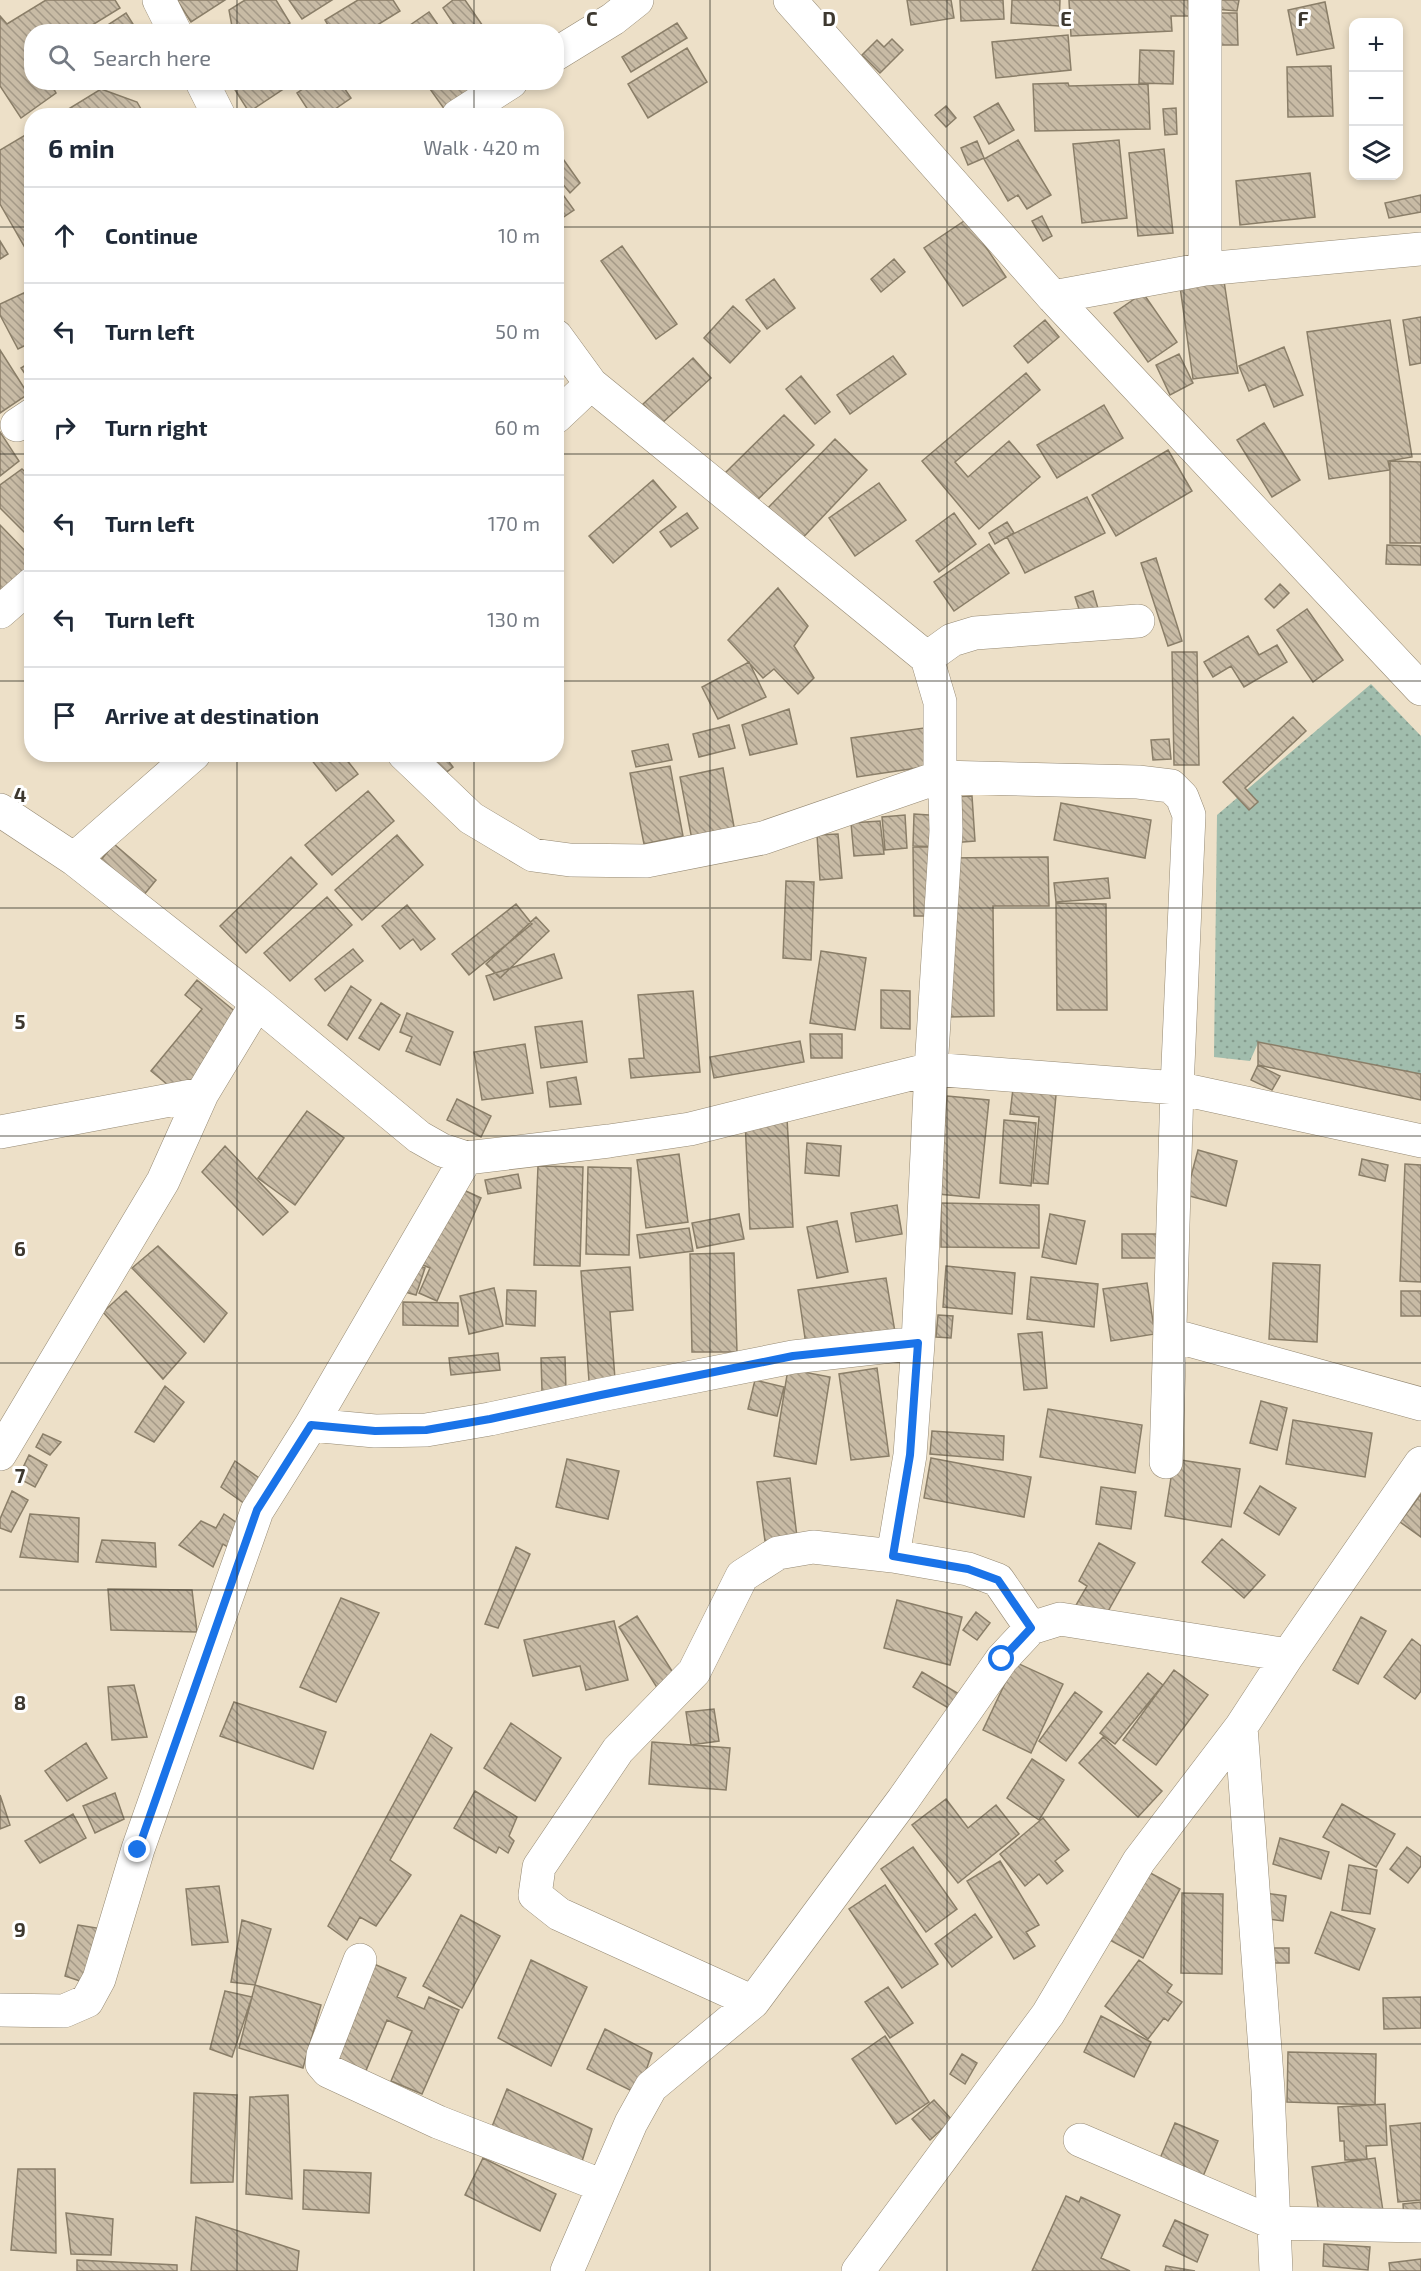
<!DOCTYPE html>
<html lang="en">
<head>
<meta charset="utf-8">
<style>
  body { margin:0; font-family:"Exo 2",sans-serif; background:#f6f6f7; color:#1f2937 }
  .controls { position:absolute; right:18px; top:18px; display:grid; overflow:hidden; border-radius:12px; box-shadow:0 3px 9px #0003 }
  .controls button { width:54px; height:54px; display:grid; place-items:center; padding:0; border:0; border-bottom:2px solid #e0e1e3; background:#fff; color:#1f2937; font:30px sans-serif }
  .stop { position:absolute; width:18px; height:18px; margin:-14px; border:4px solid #1a73e8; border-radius:50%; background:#fff }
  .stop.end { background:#1a73e8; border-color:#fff; box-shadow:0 2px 6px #0008 }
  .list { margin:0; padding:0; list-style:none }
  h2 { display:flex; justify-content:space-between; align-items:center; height:78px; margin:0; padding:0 24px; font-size:26px }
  h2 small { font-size:20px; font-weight:400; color:#747a83 }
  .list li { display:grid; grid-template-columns:39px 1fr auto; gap:18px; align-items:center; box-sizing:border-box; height:96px; padding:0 24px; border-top:2px solid #e0e1e3 }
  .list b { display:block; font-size:22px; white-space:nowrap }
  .list em { font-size:20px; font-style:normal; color:#747a83 }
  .icon { flex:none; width:33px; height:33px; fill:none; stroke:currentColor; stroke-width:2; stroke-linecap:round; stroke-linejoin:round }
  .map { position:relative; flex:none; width:1421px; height:2271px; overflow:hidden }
  .search { position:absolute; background:#fff; box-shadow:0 3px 9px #0003; left:24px; top:24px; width:540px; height:66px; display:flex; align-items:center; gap:15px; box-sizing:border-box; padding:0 21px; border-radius:24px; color:#747a83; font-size:22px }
  .panel { position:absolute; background:#fff; box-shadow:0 3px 9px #0003; left:24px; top:108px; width:540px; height:654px; border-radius:24px }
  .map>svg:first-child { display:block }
  .grass { fill:url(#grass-dots) }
  .building { fill:url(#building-back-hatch); stroke:#8a7e68; stroke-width:1.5 }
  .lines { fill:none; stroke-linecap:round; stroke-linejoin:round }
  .minor-casing { stroke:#958973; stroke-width:34 }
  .minor { stroke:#fff; stroke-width:33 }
  .route { stroke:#1a73e8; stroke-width:8 }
  .grid { fill:none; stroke:#3d382f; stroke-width:1.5; stroke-opacity:0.55 }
  .grid-label { font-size:20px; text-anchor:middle; font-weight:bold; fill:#3d382f; stroke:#fff; stroke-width:6; stroke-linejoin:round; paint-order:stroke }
</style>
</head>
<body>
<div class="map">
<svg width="1421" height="2271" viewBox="0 0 1421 2271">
  <defs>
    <pattern id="grass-dots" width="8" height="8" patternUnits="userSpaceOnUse" patternTransform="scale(1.5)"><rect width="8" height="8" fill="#a1bdad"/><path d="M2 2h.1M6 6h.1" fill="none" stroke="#849b8d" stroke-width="1.8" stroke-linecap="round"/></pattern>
    <pattern id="building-back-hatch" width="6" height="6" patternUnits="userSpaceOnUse" patternTransform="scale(1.5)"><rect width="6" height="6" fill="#c8bba5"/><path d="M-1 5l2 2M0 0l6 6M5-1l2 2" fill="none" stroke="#a49987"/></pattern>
  </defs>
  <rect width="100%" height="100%" fill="#ede0c8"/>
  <path class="grass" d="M1371,684L1421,736V1074L1258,1043L1250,1061L1214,1057L1217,815Z"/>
  <path class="building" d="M46,0H115L120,8L81,32H32V82H50L56,93L21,118L0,86V16L7,24Z
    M177,0H225L191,22Z
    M245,0H276L290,23L276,32H233L229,10Z
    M289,0H332L302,19Z
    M358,0H393L400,11L366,32H332L325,20Z
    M453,0H465L487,32H459L443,8Z
    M907,0H951L954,18L911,25Z
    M960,0H1003L1004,19L961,21Z
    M1012,0H1060L1059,26L1011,23Z
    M1069,0H1188L1189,16H1171L1172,31L1071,36Z
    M1216,0H1239L1237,11L1215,9Z
    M1325,2L1334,48L1297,55L1288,10Z
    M429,12L443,32H400Z
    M126,13L138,32H97Z
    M1220,13H1237L1238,45H1221Z
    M677,23L687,38L631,72L622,57Z
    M1068,35L1071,70L996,78L992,42Z
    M892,39L903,50L880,73L862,55L877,40L884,47Z
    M687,48L707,82L648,118L628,84Z
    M1140,50L1174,51L1173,84L1139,83Z
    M1331,66L1333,116L1288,117L1287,67Z
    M230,82H294L249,112Z
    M313,82H340L351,98L325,116H312L297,93Z
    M425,82H478L480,85L445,110Z
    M1068,83L1069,86L1148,84L1150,129L1035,131L1033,84Z
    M101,89L137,102L145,116H57Z
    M998,103L1014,130L989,144L974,117Z
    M946,106L956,118L946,127L935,115Z
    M1176,108L1177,134L1165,135L1163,109Z
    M32,131V260L0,204V150Z
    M1018,140L1051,195L1027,209L1018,195L1008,201L984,159Z
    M1119,140L1127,218L1082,223L1073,144Z
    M977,141L984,158L968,165L961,148Z
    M556,149L580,183L570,193L556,176Z
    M1164,149L1173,233L1138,236L1129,153Z
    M1310,173L1315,217L1240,225L1236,181Z
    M556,185L574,210L556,222Z
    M1421,195V212L1389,218L1385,203Z
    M1042,216L1052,236L1043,241L1032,221Z
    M967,219L1006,277L963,306L924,248Z
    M0,241L8,254L0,259Z
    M622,246L677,324L656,339L601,261Z
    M894,259L905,272L881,292L871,279Z
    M774,279L795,308L767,329L746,300Z
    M1224,281L1238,373L1193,379L1180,287Z
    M28,291L32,298V342L18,349L0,315V304Z
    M1143,293L1177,342L1148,362L1114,313Z
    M733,306L760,331L730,363L704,338Z
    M1421,317V363L1410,365L1403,320Z
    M1045,320L1059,337L1028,363L1014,346Z
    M1390,320L1412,457L1388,461L1390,470L1329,479L1307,332Z
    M1284,347L1303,395L1274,407L1265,384L1249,391L1239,366Z
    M0,350L28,394L0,413Z
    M1179,354L1193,383L1170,395L1156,365Z
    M893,356L906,374L850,414L837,395Z
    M693,358L711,378L661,424L643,404Z
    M32,361V384L21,368Z
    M1026,373L1040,390L955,462L968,477L1009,441L1040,477L979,529L922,461Z
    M801,376L830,412L815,424L786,389Z
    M1104,405L1123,438L1057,478L1037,445Z
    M784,415L814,445L752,505L723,475Z
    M1264,423L1300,480L1272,497L1237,440Z
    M0,432L19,461L0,476Z
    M835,439L867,470L796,545L763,513Z
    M1168,450L1192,491L1116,536L1092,495Z
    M1390,461L1421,462V543H1390Z
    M22,469L32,478V540L0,508V485Z
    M653,480L676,507L613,563L589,536Z
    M879,483L906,520L855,556L829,518Z
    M1087,497L1105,533L1025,573L1007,537Z
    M687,513L698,528L671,547L660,532Z
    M954,513L976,544L939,572L916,541Z
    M1007,522L1014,533L995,544L989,533Z
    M0,525L32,558V571L0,594Z
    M989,544L1009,573L954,611L934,582Z
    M1387,545L1421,546V565L1386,564Z
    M1156,558L1182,641L1168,646L1141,563Z
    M1280,584L1289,593L1274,608L1265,599Z
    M778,588L808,626L794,646L814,678L798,694L774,669L763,678L728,640Z
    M1093,591L1099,612L1082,618L1075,597Z
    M1307,609L1343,660L1313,682L1277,630Z
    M1248,636L1259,655L1277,645L1287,662L1244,687L1231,666L1213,677L1204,662Z
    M1172,652H1197L1199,765H1174Z
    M749,662L766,697L718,719L702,687Z
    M789,709L797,744L750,755L742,725Z
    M1293,717L1306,731L1245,788L1258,802L1249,810L1223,782Z
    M729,725L735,748L699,757L693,734Z
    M924,728L930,766L857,777L851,738Z
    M1169,739L1171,759L1153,760L1151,740Z
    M668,744L672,760L636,767L632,751Z
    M307,754H342L358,774L336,791Z
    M423,754H443L453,767L438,779Z
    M670,766L683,836L644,844L630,773Z
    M723,768L735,832L692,840L680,777Z
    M368,791L394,821L332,875L305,845Z
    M972,796L975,841L951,843L948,797Z
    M1061,803L1151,820L1145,858L1054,840Z
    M914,814L944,816L943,847L913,846Z
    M905,815L907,848L885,850L882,817Z
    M880,821L884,854L854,856L851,823Z
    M838,834L842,878L820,880L817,835Z
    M397,835L423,865L362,920L335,890Z
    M114,844L156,880L143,896L100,861Z
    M913,847H931L932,916H914Z
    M291,857L317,884L246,953L220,926Z
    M1048,857L1049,906H993L994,1016L949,1017L947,858Z
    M1108,878L1110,898L1056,902L1054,883Z
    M786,881L814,882L811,960L783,958Z
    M327,897L352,925L290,981L264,953Z
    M1056,903L1106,904L1107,1010H1057Z
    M516,904L532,924L469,975L452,954Z
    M407,905L435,939L421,950L413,939L400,949L382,926Z
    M536,917L549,931L500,978L486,964Z
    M353,949L363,961L325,991L315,979Z
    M821,951L866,958L855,1030L810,1023Z
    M554,954L562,978L494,1000L486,976Z
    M197,980L243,1018L180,1095L151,1071L202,1009L185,995Z
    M351,986L371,1000L347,1040L328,1025Z
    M881,990L910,991V1029L881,1028Z
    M693,991L700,1072L631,1078L629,1059L644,1058L638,995Z
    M381,1003L400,1015L379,1050L359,1038Z
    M407,1013L453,1032L440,1065L406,1051L412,1037L400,1032Z
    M582,1021L587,1062L541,1068L535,1027Z
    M810,1034H842V1058H811Z
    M800,1041L804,1062L714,1078L710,1057Z
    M1258,1042L1421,1074V1100L1258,1065Z
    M525,1044L533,1093L482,1100L474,1052Z
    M1258,1065L1280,1076L1272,1090L1251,1080Z
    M576,1077L581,1104L550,1107L547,1082Z
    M1014,1080L1057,1084L1048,1184L1033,1183L1039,1117L1010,1114Z
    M947,1096L989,1100L979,1198L938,1194Z
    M457,1099L491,1116L481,1137L447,1120Z
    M307,1111L344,1138L295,1205L258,1178Z
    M787,1118L793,1227L750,1229L745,1120Z
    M1004,1120L1036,1123L1031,1186L1000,1183Z
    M807,1143L841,1146L839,1176L805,1173Z
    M225,1146L288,1212L263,1235L202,1172Z
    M1198,1150L1237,1161L1226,1206L1186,1195Z
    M679,1154L688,1222L646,1228L637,1160Z
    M1362,1159L1388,1165L1385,1181L1359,1175Z
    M1405,1164L1421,1165V1282L1400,1281Z
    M538,1166L583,1167L580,1266L534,1265Z
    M588,1167L631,1168L629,1255L586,1254Z
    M518,1174L521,1188L488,1194L485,1180Z
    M457,1187L481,1198L437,1301L419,1293L430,1268L423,1265Z
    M941,1203L1039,1205V1248L941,1247Z
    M897,1205L902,1234L856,1242L851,1213Z
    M739,1214L744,1239L697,1248L692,1223Z
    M1050,1214L1085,1221L1076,1264L1042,1257Z
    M837,1221L848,1272L817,1278L807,1227Z
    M689,1228L693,1251L640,1258L637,1235Z
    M1122,1234H1157V1258H1122Z
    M158,1246L227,1313L204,1342L132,1268Z
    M734,1253L737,1352H692L690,1254Z
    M1273,1263L1320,1265L1317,1342L1269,1339Z
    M414,1264L425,1268L416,1295L405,1292Z
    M946,1266L1015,1273L1012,1314L943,1307Z
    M630,1267L633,1310L610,1312L615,1379L589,1381L581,1271Z
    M1031,1277L1098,1284L1094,1327L1027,1319Z
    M886,1278L895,1332L806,1345L798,1290Z
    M1147,1283L1155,1334L1111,1341L1103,1289Z
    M494,1288L503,1326L469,1334L460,1296Z
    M507,1290L536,1291L535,1326L506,1324Z
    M126,1291L186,1353L163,1379L103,1312Z
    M1401,1291H1421V1316H1401Z
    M403,1302L458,1303V1326L403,1325Z
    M938,1315L953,1316L951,1338L936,1337Z
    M1042,1332L1047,1388L1024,1390L1018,1334Z
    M498,1353L500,1370L451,1375L449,1358Z
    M565,1357L566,1391H542L541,1358Z
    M877,1368L889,1456L851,1460L839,1374Z
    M788,1369L830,1377L816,1464L774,1456Z
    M755,1380L784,1387L777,1416L748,1409Z
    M165,1386L184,1402L154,1442L135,1432Z
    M1261,1401L1287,1408L1277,1450L1250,1443Z
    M1048,1409L1142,1425L1135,1473L1040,1457Z
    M1293,1420L1372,1433L1365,1477L1286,1464Z
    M932,1431L1004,1436L1003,1460L930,1454Z
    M43,1434L61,1442L50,1455L36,1447Z
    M29,1455L47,1465L35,1487L18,1478Z
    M931,1458L1031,1477L1024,1517L924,1498Z
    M567,1459L619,1471L608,1519L556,1507Z
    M1174,1459L1240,1469L1231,1527L1165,1516Z
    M235,1461L262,1480L245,1504L221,1487Z
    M790,1478L797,1537L765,1541L757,1482Z
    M1260,1486L1296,1508L1279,1535L1244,1513Z
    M1101,1487L1136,1492L1131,1529L1096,1524Z
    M12,1491L28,1500L11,1532L0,1528V1519Z
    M1421,1494V1537L1400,1522Z
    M30,1514L79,1518L78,1562L20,1557Z
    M224,1514L243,1527L231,1549L223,1544L213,1567L179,1545L201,1521L216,1528Z
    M1222,1539L1265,1575L1244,1598L1202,1562Z
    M102,1540L155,1543L156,1567L96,1562Z
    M1099,1543L1135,1563L1102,1622L1075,1607L1087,1586L1079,1581Z
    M516,1547L530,1554L498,1628L485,1624Z
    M108,1589L192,1590L197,1632L111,1630Z
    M341,1598L379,1613L336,1702L300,1687Z
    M897,1600L962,1617L950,1665L884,1648Z
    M976,1612L990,1623L977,1640L963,1630Z
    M637,1616L679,1682L661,1694L619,1627Z
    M1361,1617L1386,1631L1358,1684L1333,1670Z
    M614,1621L628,1680L586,1690L580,1666L533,1676L524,1640Z
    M1412,1639L1421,1646V1691L1415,1699L1384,1677Z
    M1015,1662L1063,1684L1031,1753L983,1730Z
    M1174,1670L1208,1695L1156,1765L1123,1740Z
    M922,1672L959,1694L950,1709L913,1687Z
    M1148,1673L1163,1685L1115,1744L1100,1733Z
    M134,1685L147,1737L112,1740L108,1687Z
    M1075,1692L1102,1712L1066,1761L1039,1741Z
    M234,1702L326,1732L313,1769L220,1736Z
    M714,1709L719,1741L691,1745L686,1712Z
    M511,1723L561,1758L535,1801L484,1768Z
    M431,1734L452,1748L390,1860L411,1875L376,1926L360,1917L347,1940L328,1926Z
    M1103,1737L1162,1791L1138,1817L1079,1763Z
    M652,1742L730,1748L726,1790L649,1784Z
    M86,1743L107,1778L67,1801L45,1771Z
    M1032,1759L1064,1780L1039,1820L1007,1798Z
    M475,1791L517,1817L509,1836L514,1841L508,1853L499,1847L496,1853L454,1828Z
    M115,1793L124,1819L95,1833L83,1806Z
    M0,1795L10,1825L0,1829Z
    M946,1799L968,1828L996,1805L1019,1834L958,1883L912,1825Z
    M1342,1804L1395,1834L1376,1867L1323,1837Z
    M73,1814L86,1838L40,1863L25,1841Z
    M1043,1818L1069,1850L1055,1861L1063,1871L1047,1884L1039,1874L1025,1886L1000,1854Z
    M1280,1838L1329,1852L1321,1879L1273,1864Z
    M913,1847L957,1909L926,1932L881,1869Z
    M1407,1847L1421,1857V1866L1408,1883L1390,1869Z
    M1000,1861L1039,1925L1026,1932L1035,1946L1014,1959L967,1881Z
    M1349,1865L1377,1870L1370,1914L1342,1910Z
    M1143,1869L1180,1889L1143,1958L1106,1938Z
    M885,1885L938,1964L902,1988L849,1909Z
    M219,1886L228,1942L192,1945L186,1889Z
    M1182,1893L1223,1894L1222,1974L1181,1973Z
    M1265,1893L1286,1896L1283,1921L1261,1918Z
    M1331,1912L1375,1929L1359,1970L1315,1953Z
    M975,1914L992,1937L952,1967L935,1944Z
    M461,1915L500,1936L462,2008L423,1986Z
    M242,1920L271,1929L255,1985L231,1982Z
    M78,1925L103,1929L86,1983L65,1976Z
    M1265,1948H1289V1963H1265Z
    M531,1960L587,1987L551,2066L498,2038Z
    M1139,1960L1172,1985L1167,1992L1182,2002L1168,2021L1164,2018L1148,2039L1105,2006Z
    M374,1964L406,1978L397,1997L424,2009L429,1997L459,2010L422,2094L391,2081L412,2031L387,2020L365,2073L333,2059Z
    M255,1985L321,2005L303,2068L239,2048Z
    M888,1987L913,2023L890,2038L865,2002Z
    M225,1991L252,1997L232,2057L210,2049Z
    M1421,1997V2028L1384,2029L1383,1998Z
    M1101,2016L1151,2042L1134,2077L1084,2052Z
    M605,2029L652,2053L638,2094L587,2069Z
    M885,2036L929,2102L896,2124L852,2059Z
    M1288,2052L1376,2054L1375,2105L1287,2102Z
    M962,2054L977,2063L965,2084L950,2074Z
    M507,2089L592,2129L580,2168L491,2129Z
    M194,2093L237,2095L233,2182L191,2183Z
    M288,2095L292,2199L246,2194L250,2097Z
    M934,2100L952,2120L930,2140L912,2119Z
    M1385,2104L1387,2145L1366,2146L1367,2159L1345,2160L1344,2141H1340L1338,2107Z
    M1175,2123L1218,2141L1201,2181L1158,2163Z
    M1421,2123V2200L1398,2202L1390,2126Z
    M483,2158L556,2194L540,2231L465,2195Z
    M1375,2158L1383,2211L1320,2220L1312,2167Z
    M18,2169H55L56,2253L11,2250Z
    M304,2170L371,2173L369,2213L303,2209Z
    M1066,2196L1079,2202L1081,2197L1120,2215L1101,2258L1130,2271H1032Z
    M1421,2202V2218L1404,2220L1403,2204Z
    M66,2213L113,2219L111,2255L71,2254Z
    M196,2217L299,2251L297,2271H191Z
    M1175,2220L1208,2235L1197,2262L1163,2246Z
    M1324,2244L1370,2247L1368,2270L1323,2266Z
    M1421,2259V2271H1390L1389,2263Z
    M77,2260L177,2265V2271H77Z
    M1166,2266L1195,2271H1165Z"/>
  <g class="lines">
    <g class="minor-casing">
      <path id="minor" d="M159,0L175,32
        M790,0L1053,297L1421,689
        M556,54L613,19L637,0
        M202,82L219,116
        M458,116L511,82
        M1205,269V0
        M1053,297L1205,269L1421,249
        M556,336L591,384L927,658
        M556,417L591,384
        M17,425L32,415
        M0,612L32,584
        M1138,621L975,633L952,640L927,658L940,702V777L1138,782L1171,786L1182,797L1189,815L1177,1088L1166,1462
        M404,754L471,818L533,855L570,860L646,861L763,838L940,777L945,793L946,831L931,1069L918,1343L910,1455L893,1556L968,1569L998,1580L1031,1628
        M0,810L74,859L257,1003L419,1137L442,1150L466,1158L609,1141L690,1129L931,1069L1177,1088L1421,1141
        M74,859L194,754
        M0,1132L202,1094
        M1171,1335L1421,1404
        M311,1425L375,1431L426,1430L490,1419L601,1395L793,1357L918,1343
        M0,1454L163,1181L202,1094L257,1003
        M1241,1727L1268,2090L1276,2271
        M360,1960L323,2055L322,2064L328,2071L438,2122L603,2186
        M753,2002L559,1914L535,1895L539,1867L618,1750L694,1672L742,1576L778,1553L813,1547L893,1556
        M0,2010L64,2011L87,2001L99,1979L138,1849L257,1511L311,1425L466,1158
        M1080,2140L1274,2223L1421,2226
        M567,2271L631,2123L651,2087L753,2002L903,1800L1002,1659L1031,1628L1060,1619L1288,1655
        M858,2271L1048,2014L1139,1861L1241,1727L1288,1655L1421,1463"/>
    </g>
    <use href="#minor" class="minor"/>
  </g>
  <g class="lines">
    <path class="route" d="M138,1850L257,1510L311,1425L375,1431L426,1430L490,1419L601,1395L793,1356L918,1343L910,1455L893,1556L968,1569L998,1580L1031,1628L1002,1659"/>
  </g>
  <path class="grid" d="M237,0V32M474,0V32M710,0V2271M947,0V2271M1184,0V2271M237,82V116M474,82V116M0,227H32M556,227H1421M0,454H32M556,454H1421M0,681H32M556,681H1421M237,754V2271M474,754V2271M0,908H1421M0,1136H1421M0,1363H1421M0,1590H1421M0,1817H1421M0,2044H1421"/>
  <g class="grid-label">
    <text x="592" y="26">C</text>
    <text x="829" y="26">D</text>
    <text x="1066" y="26">E</text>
    <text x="1303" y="26">F</text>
    <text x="20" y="802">4</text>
    <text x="20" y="1029">5</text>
    <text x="20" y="1256">6</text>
    <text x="20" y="1483">7</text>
    <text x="20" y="1710">8</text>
    <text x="20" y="1937">9</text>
  </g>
</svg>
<div class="controls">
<button>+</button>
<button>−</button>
<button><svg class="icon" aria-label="layers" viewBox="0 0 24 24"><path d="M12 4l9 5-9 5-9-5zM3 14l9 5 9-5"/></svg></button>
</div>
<div class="stop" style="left:1002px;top:1659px"></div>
<div class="stop end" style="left:138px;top:1850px"></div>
<div class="search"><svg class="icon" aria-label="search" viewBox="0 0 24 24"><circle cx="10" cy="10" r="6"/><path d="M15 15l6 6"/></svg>Search here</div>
<section class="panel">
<h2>6 min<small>Walk · 420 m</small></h2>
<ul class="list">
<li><svg class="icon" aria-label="ahead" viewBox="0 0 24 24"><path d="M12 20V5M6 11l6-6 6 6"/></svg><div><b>Continue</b></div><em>10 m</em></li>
<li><svg class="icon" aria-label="left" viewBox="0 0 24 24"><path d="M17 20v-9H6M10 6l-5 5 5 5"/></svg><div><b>Turn left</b></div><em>50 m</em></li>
<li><svg class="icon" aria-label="right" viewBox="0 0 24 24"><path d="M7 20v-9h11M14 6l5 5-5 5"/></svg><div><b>Turn right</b></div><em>60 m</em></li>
<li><svg class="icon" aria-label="left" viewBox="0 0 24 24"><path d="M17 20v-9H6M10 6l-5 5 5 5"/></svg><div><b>Turn left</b></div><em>170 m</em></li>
<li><svg class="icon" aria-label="left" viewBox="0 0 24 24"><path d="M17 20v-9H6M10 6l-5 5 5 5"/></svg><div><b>Turn left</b></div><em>130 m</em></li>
<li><svg class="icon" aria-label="arrive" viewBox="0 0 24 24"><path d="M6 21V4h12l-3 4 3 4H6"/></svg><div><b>Arrive at destination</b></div></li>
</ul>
</section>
</div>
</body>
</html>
